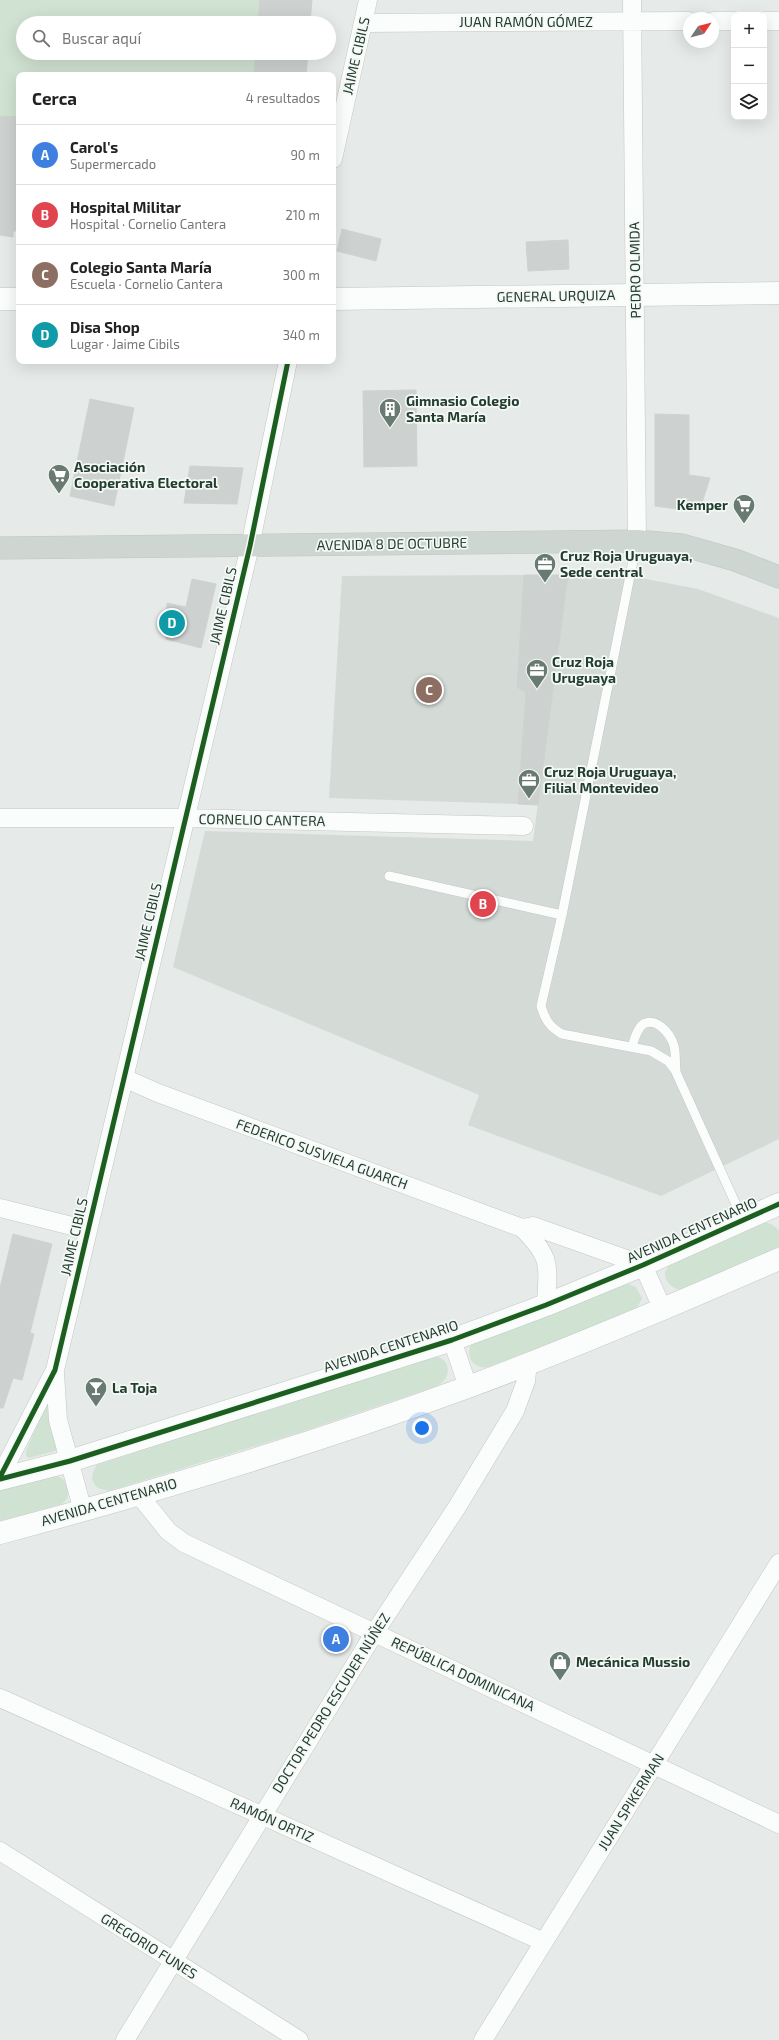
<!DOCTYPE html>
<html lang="es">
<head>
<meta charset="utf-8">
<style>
  body { margin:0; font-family:"Exo 2",sans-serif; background:#f6f6f6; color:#222 }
  .controls { position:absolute; right:12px; top:12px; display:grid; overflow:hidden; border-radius:8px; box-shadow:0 4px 16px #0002 }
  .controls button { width:36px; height:36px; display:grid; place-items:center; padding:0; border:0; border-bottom:1px solid #e0e0e0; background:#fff; color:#222; font:20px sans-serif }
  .compass { position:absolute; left:683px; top:12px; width:36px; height:36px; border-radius:50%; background:#fff; box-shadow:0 4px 16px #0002; rotate:55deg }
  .you { position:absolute; left:422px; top:1428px; width:14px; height:14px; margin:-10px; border:3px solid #fff; border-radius:50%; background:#1a73e8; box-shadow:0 0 0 6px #1a73e833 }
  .badge { display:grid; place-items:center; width:26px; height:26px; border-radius:50%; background:#b45309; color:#fff; font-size:13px; font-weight:700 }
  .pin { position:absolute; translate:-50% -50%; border:2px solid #fff; box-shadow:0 1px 4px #0006 }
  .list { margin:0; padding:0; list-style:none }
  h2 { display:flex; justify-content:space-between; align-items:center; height:52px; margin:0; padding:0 16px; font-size:17px }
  h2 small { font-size:13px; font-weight:400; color:#767676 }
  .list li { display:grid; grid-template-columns:26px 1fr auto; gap:12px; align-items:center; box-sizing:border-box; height:60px; padding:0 16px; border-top:1px solid #e0e0e0 }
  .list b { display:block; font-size:15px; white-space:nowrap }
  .list p { margin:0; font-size:13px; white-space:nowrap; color:#767676 }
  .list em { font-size:13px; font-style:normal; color:#767676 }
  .icon { flex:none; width:22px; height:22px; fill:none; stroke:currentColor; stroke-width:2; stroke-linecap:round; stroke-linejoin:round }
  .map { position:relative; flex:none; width:779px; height:2040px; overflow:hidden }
  .search { position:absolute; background:#fff; box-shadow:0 4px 16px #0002; left:16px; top:16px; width:320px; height:44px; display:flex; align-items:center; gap:10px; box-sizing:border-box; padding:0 14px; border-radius:22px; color:#767676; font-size:15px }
  .panel { position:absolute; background:#fff; box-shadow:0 4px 16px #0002; left:16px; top:72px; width:320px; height:292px; border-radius:8px }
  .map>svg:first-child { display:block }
  .built { fill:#d4dbd7 }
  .green { fill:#d0e2d2 }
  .building { fill:#cdd1cf; stroke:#ced3d0 }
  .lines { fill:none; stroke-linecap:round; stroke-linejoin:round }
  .lane-casing { stroke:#c3c7c5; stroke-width:10 }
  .street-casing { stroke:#c3c7c5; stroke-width:19 }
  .secondary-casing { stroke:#c1c8c5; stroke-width:23 }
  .primary-casing { stroke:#bec6c2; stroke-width:23 }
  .lane { stroke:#fbfcfc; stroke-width:9 }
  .street { stroke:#fbfcfc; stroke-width:18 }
  .secondary { stroke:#fbfcfc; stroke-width:22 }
  .primary { stroke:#ced6d2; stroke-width:22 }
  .cycleway-casing { stroke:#f4f9f5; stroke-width:8 }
  .cycleway { stroke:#1b5e20; stroke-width:5 }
  .labels { text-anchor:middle; stroke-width:3.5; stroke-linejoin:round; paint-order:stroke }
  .street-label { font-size:14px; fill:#243d31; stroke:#f4f9f5 }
  .poi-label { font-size:14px; font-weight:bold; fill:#243d31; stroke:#f4f9f5; text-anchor:start }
</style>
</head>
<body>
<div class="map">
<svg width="779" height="2040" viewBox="0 0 779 2040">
  <rect width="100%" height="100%" fill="#e6eae8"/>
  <path class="built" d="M620,574L698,589L779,618V1139L661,1196L468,1125L479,1095L173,967L205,831L533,841L568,575Z
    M524,575L517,686L526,693L518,804L329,798L342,576Z"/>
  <path class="green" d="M0,0H312L310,23H23V53H308L306,75H19V231H14L13,237L0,235Z
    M764,1222L771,1224L779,1230V1246L774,1251L683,1290C672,1289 665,1283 665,1272L671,1262Z
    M626,1283L636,1287L642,1298L638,1306L632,1312L488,1367C474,1370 464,1356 472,1343Z
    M436,1356C452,1361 451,1379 437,1386L304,1431L109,1491L98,1488C90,1480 91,1474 97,1465Z
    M53,1380L58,1448L55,1451L29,1458L26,1456V1451L43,1411Z
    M55,1475C67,1480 71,1486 67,1499L62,1504L0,1521V1489Z"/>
  <path class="building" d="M260,0H312L310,23H258Z
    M256,53H308L306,75H254Z
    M0,116L19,117V231H13V237L0,235Z
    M342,229L381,239L376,261L337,251Z
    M568,240L569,269L528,271L526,242Z
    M416,390L417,466L364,467L363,391Z
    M90,399L134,408L114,506L70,496Z
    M655,414L689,415V475L710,478L699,512L655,506Z
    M190,466L243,468L237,504L184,503Z
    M524,575H568L538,805L518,804L526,693L517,687Z
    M192,579L216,584L201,648L166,639L167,603L186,607Z
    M13,1234L52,1244L30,1333L34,1334L22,1380L13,1378L3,1408H0V1288Z"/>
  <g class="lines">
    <g class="lane-casing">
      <path id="lane" d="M637,541L562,915L541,1006C545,1020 550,1027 562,1034L651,1051L668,1061L675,1070L743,1220
        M389,876L562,915
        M632,1047C634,1040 636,1031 642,1025C655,1015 671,1034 674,1046C676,1053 675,1063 676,1071"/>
    </g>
    <g class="street-casing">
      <path id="street" d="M632,0L637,541
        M713,21H734
        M764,21H779
        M363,23L689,21
        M333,159L368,0
        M0,818H185L524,826
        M124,1078L158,1093L522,1228C552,1258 548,1264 546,1305
        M0,1208L88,1230
        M522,1228L533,1226L643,1265L663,1310
        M452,1340L468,1387
        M55,1373L58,1420L83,1511
        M0,1477L55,1370L250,546L288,361
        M139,1495L168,1531L184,1543L779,1824
        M0,1698L544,1942
        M0,1851L299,2040
        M125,2040L375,1632L457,1507L515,1411L526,1381L528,1363
        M483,2040L779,1563"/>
    </g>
    <g class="secondary-casing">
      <path id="secondary" d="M0,299H19
        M333,299L779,293
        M0,1479L70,1461L452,1340L546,1305L643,1265L779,1204
        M0,1533C158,1491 315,1443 468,1387C573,1348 676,1304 779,1259"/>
    </g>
    <g class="primary-casing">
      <path id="primary" d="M0,548L637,541L682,545L735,560L779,577"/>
    </g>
    <use href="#lane" class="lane"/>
    <use href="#street" class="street"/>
    <use href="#secondary" class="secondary"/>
    <use href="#primary" class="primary"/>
    <g class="cycleway-casing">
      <path id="cycleway" d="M0,1477L55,1370L250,546L288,361
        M0,1479L70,1461L452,1340L546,1305L643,1265L779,1204"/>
    </g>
    <use href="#cycleway" class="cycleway"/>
  </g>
  <defs>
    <g id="building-pin" transform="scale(1.15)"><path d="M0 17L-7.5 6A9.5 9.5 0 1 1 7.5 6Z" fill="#687a71" stroke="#f4f9f5"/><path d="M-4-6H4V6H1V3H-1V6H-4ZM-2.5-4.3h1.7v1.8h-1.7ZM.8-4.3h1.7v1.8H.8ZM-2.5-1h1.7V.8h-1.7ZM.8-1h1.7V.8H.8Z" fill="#fff"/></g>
    <g id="supermarket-pin" transform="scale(1.15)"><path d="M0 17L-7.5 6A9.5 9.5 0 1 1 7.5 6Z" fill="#687a71" stroke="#f4f9f5"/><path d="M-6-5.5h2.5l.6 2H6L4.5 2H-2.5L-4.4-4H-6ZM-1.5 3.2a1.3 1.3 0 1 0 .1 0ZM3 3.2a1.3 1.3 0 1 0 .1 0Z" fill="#fff"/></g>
    <g id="office-pin" transform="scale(1.15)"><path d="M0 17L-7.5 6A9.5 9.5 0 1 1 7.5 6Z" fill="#687a71" stroke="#f4f9f5"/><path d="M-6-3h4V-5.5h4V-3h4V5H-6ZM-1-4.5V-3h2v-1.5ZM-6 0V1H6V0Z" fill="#fff"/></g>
    <g id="bar-pin" transform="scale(1.15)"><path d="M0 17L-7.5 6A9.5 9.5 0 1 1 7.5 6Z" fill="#687a71" stroke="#f4f9f5"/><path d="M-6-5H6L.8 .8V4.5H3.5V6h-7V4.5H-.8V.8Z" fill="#fff"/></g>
    <g id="shop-pin" transform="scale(1.15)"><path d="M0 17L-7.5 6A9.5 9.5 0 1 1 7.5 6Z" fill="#687a71" stroke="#f4f9f5"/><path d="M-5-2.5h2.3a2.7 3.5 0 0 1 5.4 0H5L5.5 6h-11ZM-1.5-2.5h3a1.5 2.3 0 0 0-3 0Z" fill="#fff"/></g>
  </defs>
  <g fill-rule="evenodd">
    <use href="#building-pin" x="390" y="409"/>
    <use href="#supermarket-pin" x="59" y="475"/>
    <use href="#supermarket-pin" x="744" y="505"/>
    <use href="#office-pin" x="545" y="564"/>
    <use href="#office-pin" x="537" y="670"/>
    <use href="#office-pin" x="529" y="780"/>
    <use href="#bar-pin" x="96" y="1388"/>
    <use href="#shop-pin" x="560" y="1662"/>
  </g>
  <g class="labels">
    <g class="street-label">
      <text x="526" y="27">JUAN RAMÓN GÓMEZ</text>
      <text transform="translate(356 56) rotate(-77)" y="5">JAIME CIBILS</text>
      <text transform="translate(635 270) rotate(-91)" y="5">PEDRO OLMIDA</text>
      <text transform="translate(556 296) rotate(-1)" y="5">GENERAL URQUIZA</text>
      <text transform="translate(392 544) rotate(-1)" y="5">AVENIDA 8 DE OCTUBRE</text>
      <text transform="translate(223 606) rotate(-77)" y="5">JAIME CIBILS</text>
      <text transform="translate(262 820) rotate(1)" y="5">CORNELIO CANTERA</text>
      <text transform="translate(148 922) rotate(-77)" y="5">JAIME CIBILS</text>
      <text transform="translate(322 1154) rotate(20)" y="5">FEDERICO SUSVIELA GUARCH</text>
      <text transform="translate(692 1230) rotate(-24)" y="5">AVENIDA CENTENARIO</text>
      <text transform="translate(74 1237) rotate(-77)" y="5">JAIME CIBILS</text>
      <text transform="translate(391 1346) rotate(-18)" y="5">AVENIDA CENTENARIO</text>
      <text transform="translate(109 1502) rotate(-16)" y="5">AVENIDA CENTENARIO</text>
      <text transform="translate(463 1674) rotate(25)" y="5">REPÚBLICA DOMINICANA</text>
      <text transform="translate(331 1703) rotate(-58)" y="5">DOCTOR PEDRO ESCUDER NÚÑEZ</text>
      <text transform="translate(631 1802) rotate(-58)" y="5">JUAN SPIKERMAN</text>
      <text transform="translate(272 1820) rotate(24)" y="5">RAMÓN ORTIZ</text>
      <text transform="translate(149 1946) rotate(32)" y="5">GREGORIO FUNES</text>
    </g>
    <g class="poi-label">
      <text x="406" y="406">Gimnasio Colegio<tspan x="406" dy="16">Santa María</tspan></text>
      <text x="74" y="472">Asociación<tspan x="74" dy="16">Cooperativa Electoral</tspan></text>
      <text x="728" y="510" text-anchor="end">Kemper</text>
      <text x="560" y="561">Cruz Roja Uruguaya,<tspan x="560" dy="16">Sede central</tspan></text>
      <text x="552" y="667">Cruz Roja<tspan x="552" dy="16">Uruguaya</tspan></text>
      <text x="544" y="777">Cruz Roja Uruguaya,<tspan x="544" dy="16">Filial Montevideo</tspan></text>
      <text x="112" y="1393">La Toja</text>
      <text x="576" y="1667">Mecánica Mussio</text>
    </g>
  </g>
</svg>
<div class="controls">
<button>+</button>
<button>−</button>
<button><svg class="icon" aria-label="layers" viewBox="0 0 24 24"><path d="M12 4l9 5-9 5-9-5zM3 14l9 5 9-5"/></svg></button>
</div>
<svg class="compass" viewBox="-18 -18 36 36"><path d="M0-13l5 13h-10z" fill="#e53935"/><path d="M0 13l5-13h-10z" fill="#767676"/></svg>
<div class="you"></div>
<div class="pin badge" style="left:336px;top:1639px;background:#3f7fe0">A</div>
<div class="pin badge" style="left:483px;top:904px;background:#e0444e">B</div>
<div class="pin badge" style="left:429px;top:690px;background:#8d6e63">C</div>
<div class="pin badge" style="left:172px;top:623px;background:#0f9aa8">D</div>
<div class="search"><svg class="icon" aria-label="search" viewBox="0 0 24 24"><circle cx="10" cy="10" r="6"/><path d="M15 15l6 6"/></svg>Buscar aquí</div>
<section class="panel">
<h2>Cerca<small>4 resultados</small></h2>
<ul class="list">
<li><span class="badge" style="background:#3f7fe0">A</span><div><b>Carol's</b><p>Supermercado</p></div><em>90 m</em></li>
<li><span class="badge" style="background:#e0444e">B</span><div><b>Hospital Militar</b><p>Hospital · Cornelio Cantera</p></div><em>210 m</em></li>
<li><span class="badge" style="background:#8d6e63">C</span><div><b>Colegio Santa María</b><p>Escuela · Cornelio Cantera</p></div><em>300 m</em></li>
<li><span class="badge" style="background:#0f9aa8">D</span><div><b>Disa Shop</b><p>Lugar · Jaime Cibils</p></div><em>340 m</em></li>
</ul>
</section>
</div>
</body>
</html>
